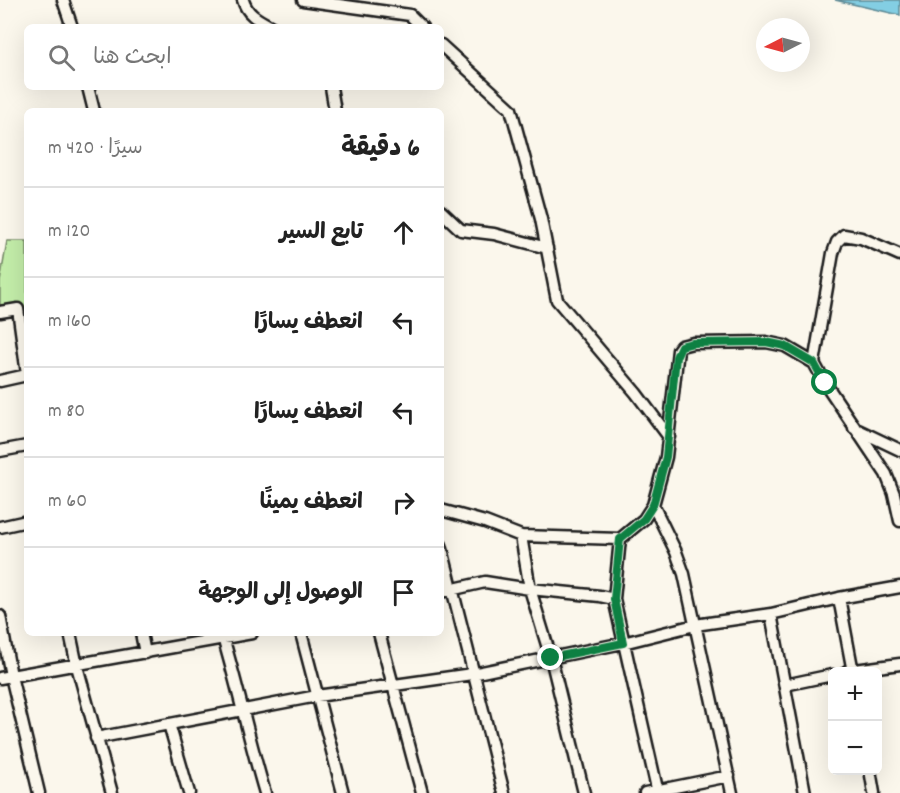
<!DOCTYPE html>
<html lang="ar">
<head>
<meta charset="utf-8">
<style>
  body { margin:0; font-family:Dekko,"Playpen Sans Arabic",sans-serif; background:#f2f2f2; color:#222; direction:rtl }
  .controls { position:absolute; right:18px; bottom:18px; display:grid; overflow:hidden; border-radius:9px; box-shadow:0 6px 24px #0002 }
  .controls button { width:54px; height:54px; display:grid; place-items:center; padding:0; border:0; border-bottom:2px solid #e0e0e0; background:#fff; color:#222; font:30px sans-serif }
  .compass { position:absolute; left:756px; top:18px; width:54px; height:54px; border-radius:50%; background:#fff; box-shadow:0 6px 24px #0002; rotate:264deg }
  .stop { position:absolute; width:18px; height:18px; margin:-14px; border:4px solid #0b8043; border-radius:50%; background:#fff }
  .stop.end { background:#0b8043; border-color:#fff; box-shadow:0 2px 6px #0008 }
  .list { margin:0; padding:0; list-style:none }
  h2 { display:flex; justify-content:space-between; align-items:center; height:78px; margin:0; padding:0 24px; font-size:26px }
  h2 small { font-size:20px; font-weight:400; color:#767676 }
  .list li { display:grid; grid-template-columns:39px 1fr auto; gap:18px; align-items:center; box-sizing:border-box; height:90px; padding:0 24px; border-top:2px solid #e0e0e0 }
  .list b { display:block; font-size:22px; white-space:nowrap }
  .list em { font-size:20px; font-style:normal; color:#767676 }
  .icon { flex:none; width:33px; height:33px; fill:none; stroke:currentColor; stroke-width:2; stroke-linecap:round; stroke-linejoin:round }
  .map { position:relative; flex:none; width:900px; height:793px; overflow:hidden; direction:ltr }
  .search { position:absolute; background:#fff; box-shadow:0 6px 24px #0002; left:24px; top:24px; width:420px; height:66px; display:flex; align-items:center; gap:15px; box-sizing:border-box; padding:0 21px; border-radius:9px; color:#767676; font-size:22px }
  .panel { position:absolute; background:#fff; box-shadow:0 6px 24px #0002; left:24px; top:108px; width:420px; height:528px; border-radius:9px; direction:rtl }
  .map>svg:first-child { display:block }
  .green { fill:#c3eda9; stroke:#708462; stroke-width:1.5 }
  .water { fill:#83cee3; stroke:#5a8793; stroke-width:1.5 }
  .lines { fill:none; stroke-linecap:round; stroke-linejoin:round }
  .minor-casing { stroke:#1c1c1c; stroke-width:15 }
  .minor { stroke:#fbf7ec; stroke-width:10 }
  .route { stroke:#0b8043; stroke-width:8 }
</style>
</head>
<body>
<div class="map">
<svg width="900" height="793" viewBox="0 0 900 793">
  <rect width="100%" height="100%" fill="#fbf7ec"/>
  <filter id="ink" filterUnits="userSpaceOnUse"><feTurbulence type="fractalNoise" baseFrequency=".0167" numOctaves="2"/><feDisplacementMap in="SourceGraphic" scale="12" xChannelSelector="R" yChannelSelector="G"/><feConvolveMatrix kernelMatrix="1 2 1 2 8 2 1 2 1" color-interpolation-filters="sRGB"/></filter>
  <g filter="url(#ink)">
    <path class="green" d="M7,241H27V325L14,305H0V282Z"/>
    <path class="water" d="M835,0H900V15Z"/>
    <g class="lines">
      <g class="minor-casing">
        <path id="minor" d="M63,0L72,27
          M243,0C247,15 259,20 272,27
          M303,0L410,15L422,27
          M441,45L511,109L541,219L557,300L636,393L669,437
          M88,87L94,111
          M331,87L335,111
          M441,211L461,230L494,234L547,248
          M0,312L18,309L27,374
          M814,363L833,253L837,242L844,235L861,238L900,255
          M0,381L27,375
          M854,428L900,450
          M0,451L27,446
          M653,505L676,552L684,574L732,793
          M441,510L485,522L521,536L620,539
          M0,527L27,521
          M521,536L530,589L551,658L584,793
          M441,545L504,793
          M441,592L485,582L530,589L600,596L614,599
          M839,598L853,672
          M771,614L805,793
          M0,616L11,676L39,793
          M70,633L77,666L112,793
          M141,633L145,653
          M301,633L343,793
          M379,633L422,793
          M222,634C238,687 249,740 265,793
          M847,671L900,664
          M0,678L252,633
          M785,685L832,675
          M169,724L189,793
          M96,738L317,696L472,674L623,643L695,625L771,614L839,598L900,587
          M870,770L874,793
          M645,793L729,776
          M658,793L614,599L620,539L644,519L653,505L666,457L678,350L681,346L693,343L766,342L785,346L814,363L825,383L886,474L894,494L900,521"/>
      </g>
      <use href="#minor" class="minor"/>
    </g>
  </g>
  <g class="lines" filter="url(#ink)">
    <path class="route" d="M551,658L623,643L614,599L620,539L644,519L653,505L666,457L676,357L681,346L693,343L766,342L785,346L814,363L825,383"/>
  </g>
</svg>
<div class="controls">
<button>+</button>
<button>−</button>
</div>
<svg class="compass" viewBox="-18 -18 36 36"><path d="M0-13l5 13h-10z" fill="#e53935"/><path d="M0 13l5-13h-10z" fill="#767676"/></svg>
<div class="stop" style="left:825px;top:383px"></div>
<div class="stop end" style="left:551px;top:658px"></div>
<div class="search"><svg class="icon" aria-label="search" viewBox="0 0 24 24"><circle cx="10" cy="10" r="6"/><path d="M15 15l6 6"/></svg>ابحث هنا</div>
<section class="panel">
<h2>6 دقيقة<small>سيرًا · 420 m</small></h2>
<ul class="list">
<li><svg class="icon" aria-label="ahead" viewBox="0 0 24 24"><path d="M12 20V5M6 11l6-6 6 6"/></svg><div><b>تابع السير</b></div><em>120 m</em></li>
<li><svg class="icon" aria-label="left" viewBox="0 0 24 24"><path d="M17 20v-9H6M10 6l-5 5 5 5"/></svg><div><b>انعطف يسارًا</b></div><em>160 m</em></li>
<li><svg class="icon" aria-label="left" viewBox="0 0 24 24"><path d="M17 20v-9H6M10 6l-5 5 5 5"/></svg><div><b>انعطف يسارًا</b></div><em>80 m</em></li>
<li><svg class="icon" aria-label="right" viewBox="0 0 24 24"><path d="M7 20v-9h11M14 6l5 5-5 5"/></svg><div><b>انعطف يمينًا</b></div><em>60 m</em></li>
<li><svg class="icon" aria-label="arrive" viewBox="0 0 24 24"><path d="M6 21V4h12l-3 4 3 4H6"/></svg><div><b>الوصول إلى الوجهة</b></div></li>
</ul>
</section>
</div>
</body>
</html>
